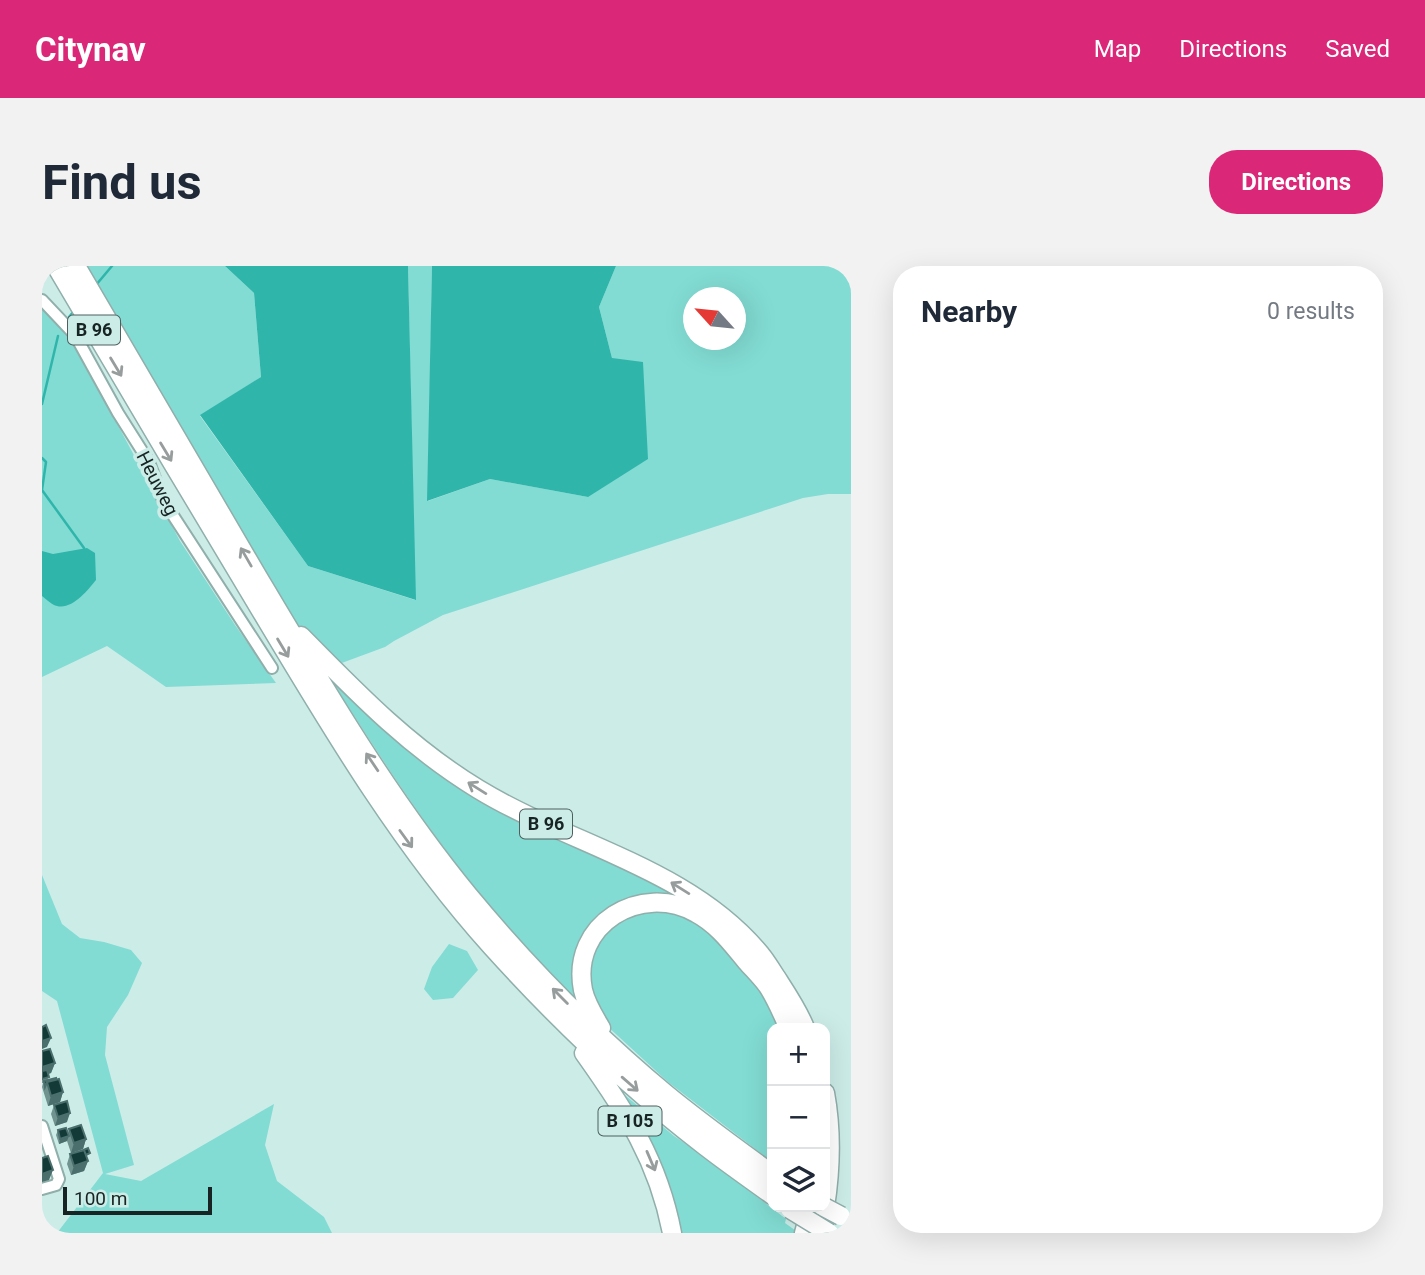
<!DOCTYPE html>
<html lang="en">
<head>
<meta charset="utf-8">
<style>
  body { margin:0; font-family:Roboto,sans-serif; background:#f2f2f3; color:#1f2937 }
  .controls { position:absolute; right:21px; bottom:21px; display:grid; overflow:hidden; border-radius:14px; box-shadow:0 7px 28px #0002 }
  .controls button { width:63px; height:63px; display:grid; place-items:center; padding:0; border:0; border-bottom:2px solid #e0e1e3; background:#fff; color:#1f2937; font:35px sans-serif }
  .compass { position:absolute; left:641px; top:21px; width:63px; height:63px; border-radius:50%; background:#fff; box-shadow:0 7px 28px #0002; rotate:297deg }
  .scale { position:absolute; left:21px; bottom:18px; width:149px; box-sizing:border-box; padding-left:7px; border:4px solid #182423; border-top:0; font-size:19px; line-height:24px; white-space:nowrap; color:#182423; -webkit-text-stroke:5px #ccece8; paint-order:stroke }
  .list { margin:0; padding:0; list-style:none }
  h2 { display:flex; justify-content:space-between; align-items:center; height:91px; margin:0; padding:0 28px; font-size:30px }
  h2 small { font-size:23px; font-weight:400; color:#747a83 }
  .icon { flex:none; width:38px; height:38px; fill:none; stroke:currentColor; stroke-width:2; stroke-linecap:round; stroke-linejoin:round }
  .map { position:relative; flex:none; width:809px; height:967px; overflow:hidden; border-radius:28px }
  header { display:flex; align-items:center; gap:42px; box-sizing:border-box; height:98px; padding:0 35px; background:#db2777; color:#fff }
  header strong { font-size:33px }
  nav { display:flex; gap:38px; margin-inline-start:auto; font-size:24px }
  .intro { display:flex; align-items:center; justify-content:space-between; box-sizing:border-box; height:168px; padding:0 42px }
  h1 { margin:0; font-size:49px }
  .button { padding:18px 32px; border-radius:28px; background:#db2777; color:#fff; font-size:24px; font-weight:700 }
  main { display:flex; gap:42px; padding:0 42px }
  aside { flex:1; background:#fff; border-radius:28px; box-shadow:0 7px 28px #0002 }
  .map>svg:first-child { display:block }
  .green { fill:#82dcd3; fill-rule:evenodd }
  .water { fill:#30b5ab }
  .lines { fill:none; stroke-linecap:round; stroke-linejoin:round }
  .stream { stroke:#30b5ab; stroke-width:2.5 }
  .minor-casing { stroke:#90afab; stroke-width:14 }
  .trunk-casing { stroke:#90afab; stroke-width:21 }
  .minor { stroke:#fff; stroke-width:10 }
  .trunk { stroke:#fff; stroke-width:18 }
  .trunk-bridge-casing { stroke:#90afab; stroke-width:21; stroke-linecap:butt }
  .trunk-bridge { stroke:#fff; stroke-width:18 }
  .wall { fill:#709390 }
  .shaded-wall { fill:#4a6f6c }
  .building { fill:#133a37; stroke:#4a6f6c; stroke-width:2 }
  .oneway { stroke:#979c9c }
  .labels { text-anchor:middle; stroke-width:7; stroke-linejoin:round; paint-order:stroke }
  .shield { fill:#ccece8; stroke:#4e605e; stroke-width:2 }
  .shield-label { font-size:18px; font-weight:bold; fill:#182423 }
  .street-label { font-size:19px; fill:#182423; stroke:#ccece8 }
</style>
</head>
<body>
<header>
<strong>Citynav</strong>
<nav><a>Map</a><a>Directions</a><a>Saved</a></nav>
</header>
<div class="intro"><h1>Find us</h1><a class="button">Directions</a></div>
<main>
<div class="map">
<svg width="809" height="967" viewBox="0 0 809 967">
  <rect width="100%" height="100%" fill="#ccece8"/>
  <path class="green" d="M35,0H183L212,27L219,111L158,150L266,300L373,334L366,0H390L386,235L448,213L546,231L570,92L557,41L574,0H809V228H786L761,232L401,349L352,375L343,381L297,398L239,349ZM652,32H694V74H652Z
    M0,40L28,70L138,275L193,359L234,417L124,421L65,380L0,411Z
    M275,391L370,482L629,622L737,730L633,633L557,654L538,738C505,703 471,669 441,632C379,556 327,474 275,391Z
    M0,609L20,658L38,672L62,676L89,684L100,697L86,729L65,761L63,789L92,899L63,908L99,915L232,838L223,879L235,915L282,951L290,967H15L61,907L15,735L0,725Z
    M611,639L660,655L725,727L744,762H730V896L626,816L564,759L554,746L543,704L562,661Z
    M407,678L425,685L436,704L411,732L391,734L382,723L390,701Z
    M566,815L632,870L662,890L744,953L743,957L757,967H633Z"/>
  <path class="water" d="M183,0H366L374,334L266,300L158,149L219,111L212,27Z
    M390,0H574L557,41L570,92L601,96L606,193L546,231L448,213L385,235Z
    M45,282L53,287L54,314C46,324 30,344 15,340C10,339 4,333 0,330V285L11,288Z"/>
  <g class="lines">
    <path class="stream" d="M54,19L70,0
      M27,51L32,45
      M0,138L16,70
      M0,192L4,196L0,224L42,282"/>
    <g class="minor-casing">
      <path id="minor" d="M0,34L33,69L76,147L107,196L121,234L230,402
        M0,860L17,913L14,919L0,923"/>
    </g>
    <g class="trunk-casing">
      <path id="trunk" d="M14,0C82,115 149,229 218,343C288,460 358,579 450,681C515,753 586,821 663,880C685,897 708,913 730,929
        M34,0C93,102 153,204 213,306C279,417 345,530 427,630C486,701 553,769 624,828C658,856 694,882 730,908
        M259,370C315,427 367,481 436,523C528,579 648,602 719,689C725,696 729,704 734,711C745,728 756,744 763,762
        M559,762C552,750 544,738 541,724C528,658 599,616 654,647C675,658 689,677 704,695C711,703 719,711 725,719C734,732 740,748 747,762
        M542,787C584,846 616,894 630,967
        M783,827C790,865 789,902 783,941
        M762,967L769,941"/>
    </g>
    <use href="#minor" class="minor"/>
    <use href="#trunk" class="trunk"/>
    <g class="trunk-bridge-casing">
      <path id="trunk-bridge" d="M782,941L799,950
        M748,943L787,967"/>
    </g>
    <use href="#trunk-bridge" class="trunk-bridge"/>
  </g>
  <path class="wall" d="M8,783L13,797L9,807L6,808L7,811L5,814L14,812V814L17,813L21,826L18,836L6,840L0,821L1,817H0V785Z
    M12,839L25,856L13,860L9,848Z
    M27,863L44,873L41,883L29,887L25,875L17,878L14,869L16,864L26,868Z
    M28,888L46,892L45,893L46,895L42,905L29,909L25,898Z"/>
  <path class="shaded-wall" d="M9,772L5,781L0,783V775Z
    M13,797L9,807L0,810V801Z
    M21,826L18,836L6,840L9,830Z
    M28,847L25,856L13,860L16,851Z
    M27,870L25,875L17,878L18,873Z
    M44,873L41,883L29,887L32,877Z
    M46,895L42,905L29,909L32,900Z
    M11,904L7,914L0,916V908Z"/>
  <path class="building" d="M4,759L9,772L0,775V761Z
    M8,783L13,797L0,801V785Z
    M5,804L7,811L0,813V805Z
    M14,812V813L5,816L3,821L2,815Z
    M17,813L21,826L9,830L5,816Z
    M25,835L28,847L16,851L12,839Z
    M39,859L44,873L32,877L27,863Z
    M24,862L27,870L18,873L16,864Z
    M46,882L48,887L44,889L42,884L39,885Z
    M42,884L46,895L32,900L28,888Z
    M6,890L11,904L0,908V892Z"/>
  <defs><path id="oneway-shaft" d="M-6 0H5M1.5-3L5.5 0L1.5 3" fill="none" stroke-width="1.6" stroke-linecap="round" stroke-linejoin="round" transform="scale(1.75)"/></defs>
  <g class="oneway">
    <use href="#oneway-shaft" transform="translate(74 101) rotate(59)"/>
    <use href="#oneway-shaft" transform="translate(124 186) rotate(59)"/>
    <use href="#oneway-shaft" transform="translate(204 291) rotate(-120)"/>
    <use href="#oneway-shaft" transform="translate(241 382) rotate(59)"/>
    <use href="#oneway-shaft" transform="translate(330 496) rotate(-124)"/>
    <use href="#oneway-shaft" transform="translate(435 522) rotate(-148)"/>
    <use href="#oneway-shaft" transform="translate(364 573) rotate(54)"/>
    <use href="#oneway-shaft" transform="translate(638 622) rotate(-148)"/>
    <use href="#oneway-shaft" transform="translate(518 730) rotate(-135)"/>
    <use href="#oneway-shaft" transform="translate(588 818) rotate(41)"/>
    <use href="#oneway-shaft" transform="translate(609 895) rotate(67)"/>
  </g>
  <g class="labels">
    <g class="shield">
      <rect x="26" y="49.5" width="52" height="29" rx="5"/>
      <rect x="478" y="543.5" width="52" height="29" rx="5"/>
      <rect x="556.5" y="840.5" width="63" height="29" rx="5"/>
    </g>
    <g class="shield-label">
      <text x="52" y="70">B 96</text>
      <text x="504" y="564">B 96</text>
      <text x="588" y="861">B 105</text>
    </g>
    <g class="street-label">
      <text transform="translate(116 217) rotate(63)" y="7">Heuweg</text>
    </g>
  </g>
</svg>
<div class="controls">
<button>+</button>
<button>−</button>
<button><svg class="icon" aria-label="layers" viewBox="0 0 24 24"><path d="M12 4l9 5-9 5-9-5zM3 14l9 5 9-5"/></svg></button>
</div>
<svg class="compass" viewBox="-18 -18 36 36"><path d="M0-13l5 13h-10z" fill="#e53935"/><path d="M0 13l5-13h-10z" fill="#747a83"/></svg>
<div class="scale">100 m</div>
</div>
<aside>
<h2>Nearby<small>0 results</small></h2>
<ul class="list">
</ul>
</aside>
</main>
</body>
</html>
